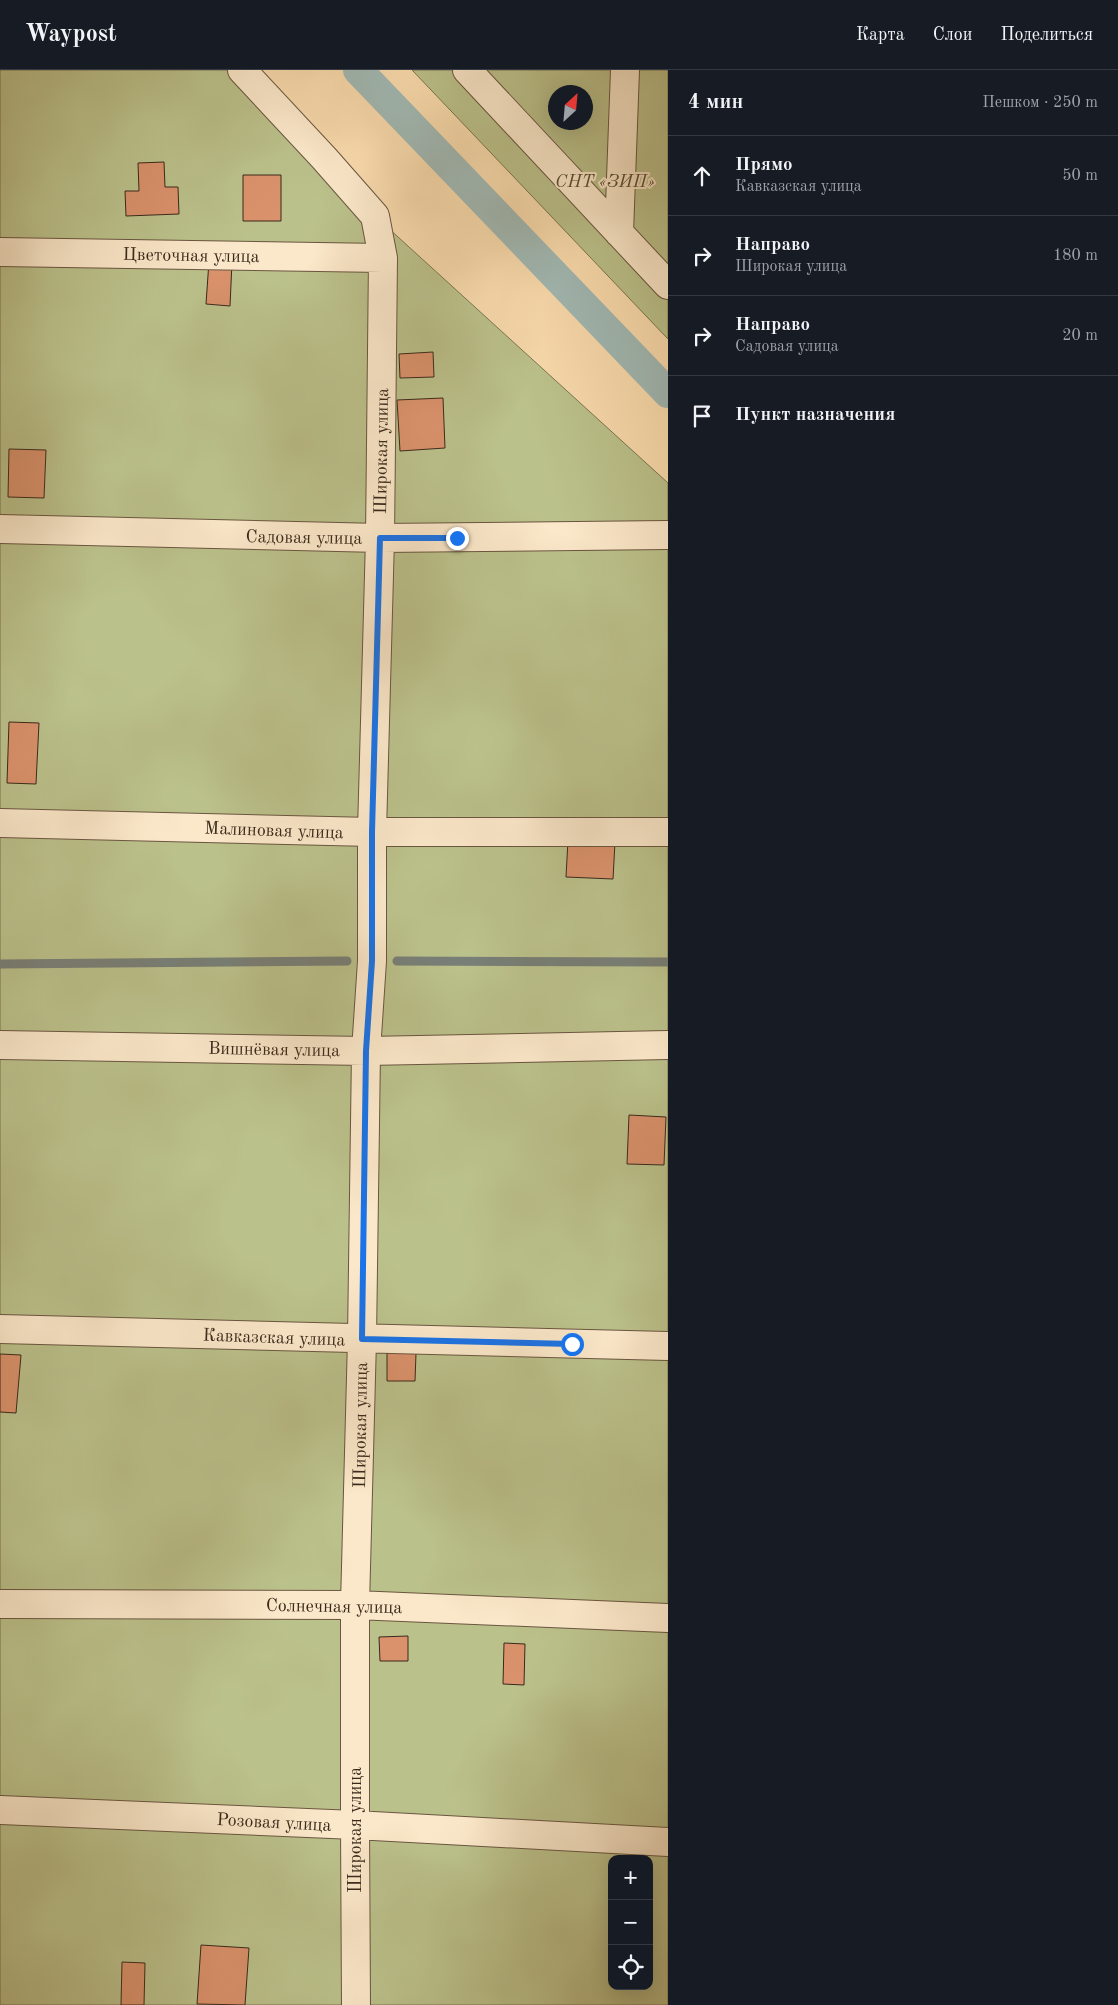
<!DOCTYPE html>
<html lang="ru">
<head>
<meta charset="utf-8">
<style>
  body { margin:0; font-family:"Old Standard TT",serif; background:#20242c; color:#f1f3f6 }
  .controls { position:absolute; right:15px; bottom:15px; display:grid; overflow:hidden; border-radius:10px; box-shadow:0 5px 20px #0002 }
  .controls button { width:45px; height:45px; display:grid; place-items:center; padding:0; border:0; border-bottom:1px solid #363941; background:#171b24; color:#f1f3f6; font:25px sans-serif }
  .compass { position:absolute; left:548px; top:15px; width:45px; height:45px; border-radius:50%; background:#171b24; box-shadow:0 5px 20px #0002; rotate:26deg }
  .stop { position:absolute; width:15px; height:15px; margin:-11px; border:4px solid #1a73e8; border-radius:50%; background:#fff }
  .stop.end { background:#1a73e8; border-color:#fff; box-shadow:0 1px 5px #0008 }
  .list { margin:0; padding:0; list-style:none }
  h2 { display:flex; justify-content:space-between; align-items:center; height:65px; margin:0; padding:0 20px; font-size:21px }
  h2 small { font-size:16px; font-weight:400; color:#9ea1a6 }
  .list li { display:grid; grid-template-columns:32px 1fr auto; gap:15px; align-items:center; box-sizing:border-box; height:80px; padding:0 20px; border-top:1px solid #363941 }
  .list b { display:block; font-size:19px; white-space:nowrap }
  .list p { margin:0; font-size:16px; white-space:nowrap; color:#9ea1a6 }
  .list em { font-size:16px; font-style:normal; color:#9ea1a6 }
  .icon { flex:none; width:28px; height:28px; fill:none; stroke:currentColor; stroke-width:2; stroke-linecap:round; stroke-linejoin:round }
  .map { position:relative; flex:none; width:668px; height:1935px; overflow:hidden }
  header { display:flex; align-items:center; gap:30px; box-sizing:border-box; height:70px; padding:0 25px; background:#171b24; border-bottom:1px solid #363941 }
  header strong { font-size:24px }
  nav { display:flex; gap:28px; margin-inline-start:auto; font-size:18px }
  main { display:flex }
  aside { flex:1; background:#171b24 }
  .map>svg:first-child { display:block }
  .green { fill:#bbc18b; stroke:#7a7553; fill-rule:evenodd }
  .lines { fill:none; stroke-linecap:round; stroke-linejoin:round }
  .stream { stroke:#787f77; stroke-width:9 }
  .canal { stroke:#a1b9b4; stroke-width:30 }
  .building { fill:#da926c; stroke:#3a291b }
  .street-casing { stroke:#6a5640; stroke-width:30 }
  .street { stroke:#fbe8ca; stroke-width:28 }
  .route { stroke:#1a73e8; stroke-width:6 }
  .labels { text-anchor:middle; stroke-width:4; stroke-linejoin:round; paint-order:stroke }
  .park-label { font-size:18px; font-style:italic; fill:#5a4f37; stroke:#fbe8ca }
  .street-label { font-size:18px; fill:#3a291b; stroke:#fbe8ca }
</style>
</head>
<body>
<header>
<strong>Waypost</strong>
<nav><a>Карта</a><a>Слои</a><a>Поделиться</a></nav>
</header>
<main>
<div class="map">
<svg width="668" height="1935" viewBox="0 0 668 1935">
  <rect width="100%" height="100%" fill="#f9dbad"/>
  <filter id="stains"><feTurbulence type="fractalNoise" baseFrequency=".004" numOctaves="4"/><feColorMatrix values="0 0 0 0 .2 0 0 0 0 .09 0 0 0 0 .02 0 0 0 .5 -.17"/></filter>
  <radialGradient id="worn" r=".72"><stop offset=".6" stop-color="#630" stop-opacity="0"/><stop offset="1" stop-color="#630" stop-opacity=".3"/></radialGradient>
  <path class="green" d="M0,0H242L375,146L668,413V1935H0ZM612,1789H649V1916H612Z
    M412,0H668V269ZM556,22H586V52H556Z"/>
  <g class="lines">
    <path class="stream" d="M397,891L668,892
      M0,894L347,891"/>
    <path class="canal" d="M358,0L668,323"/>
  </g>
  <path class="building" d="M164,92L165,117H178L179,144L126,146L125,121H139L138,93Z
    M243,105H281V151H243Z
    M209,191L232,192L230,236L206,234Z
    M433,282L434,307L400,308L399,284Z
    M443,328L445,378L400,381L397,330Z
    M9,379L46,380L44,428L8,427Z
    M9,652L39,653L36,714L7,713Z
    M568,770L615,772L613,809L566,807Z
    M629,1045L666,1047L664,1095L627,1094Z
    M387,1283H416L415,1311H387Z
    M0,1284L21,1285L16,1343L0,1342Z
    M408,1566V1591H380L379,1567Z
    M504,1573L525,1574L524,1615L503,1614Z
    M201,1875L249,1878L245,1935L197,1934Z
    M122,1892L145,1893L144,1935H121Z"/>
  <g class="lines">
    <g class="street-casing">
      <path id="street" d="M242,0L324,88L375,146L383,188L380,468L372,762V891L366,981L362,1269L355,1535V1755L356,1935
        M467,0L668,215
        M619,163L625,0
        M0,182L383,188
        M0,459L380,468L668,465
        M0,753L372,762H668
        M0,975L366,981L668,975
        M0,1259L668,1276
        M0,1534L355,1535L668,1548
        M0,1740L355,1755L668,1772"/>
    </g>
    <use href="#street" class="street"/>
  </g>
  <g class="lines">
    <path class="route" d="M457,468H380L372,762V891L366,981L362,1269L572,1274"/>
  </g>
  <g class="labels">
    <g class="park-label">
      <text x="605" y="117">СНТ «ЗИП»</text>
    </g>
    <g class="street-label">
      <text transform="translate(191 185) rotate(1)" y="6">Цветочная улица</text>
      <text transform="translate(381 381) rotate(-89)" y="6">Широкая улица</text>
      <text transform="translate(304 467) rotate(1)" y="6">Садовая улица</text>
      <text transform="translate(274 760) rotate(2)" y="6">Малиновая улица</text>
      <text transform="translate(274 979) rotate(1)" y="6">Вишнёвая улица</text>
      <text transform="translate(274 1267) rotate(2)" y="6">Кавказская улица</text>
      <text transform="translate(360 1355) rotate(-89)" y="6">Широкая улица</text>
      <text transform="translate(334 1536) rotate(1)" y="6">Солнечная улица</text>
      <text transform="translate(274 1752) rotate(3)" y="6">Розовая улица</text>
      <text transform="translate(355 1760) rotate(-90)" y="6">Широкая улица</text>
    </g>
  </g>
  <rect width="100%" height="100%" filter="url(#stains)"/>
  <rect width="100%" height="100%" fill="url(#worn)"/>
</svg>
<div class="controls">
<button>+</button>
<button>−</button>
<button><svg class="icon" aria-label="locate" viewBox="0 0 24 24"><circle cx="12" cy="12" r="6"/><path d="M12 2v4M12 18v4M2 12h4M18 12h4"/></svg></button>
</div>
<svg class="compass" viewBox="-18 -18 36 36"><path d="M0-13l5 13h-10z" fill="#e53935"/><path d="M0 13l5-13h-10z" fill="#9ea1a6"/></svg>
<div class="stop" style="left:572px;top:1274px"></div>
<div class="stop end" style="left:457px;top:468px"></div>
</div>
<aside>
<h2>4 мин<small>Пешком · 250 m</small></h2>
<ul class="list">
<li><svg class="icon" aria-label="ahead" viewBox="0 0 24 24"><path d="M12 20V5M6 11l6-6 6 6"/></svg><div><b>Прямо</b><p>Кавказская улица</p></div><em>50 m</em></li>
<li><svg class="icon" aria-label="right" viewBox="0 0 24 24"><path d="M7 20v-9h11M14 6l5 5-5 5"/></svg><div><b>Направо</b><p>Широкая улица</p></div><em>180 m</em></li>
<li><svg class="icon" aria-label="right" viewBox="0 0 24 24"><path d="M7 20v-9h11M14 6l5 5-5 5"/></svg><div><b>Направо</b><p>Садовая улица</p></div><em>20 m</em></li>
<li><svg class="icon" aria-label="arrive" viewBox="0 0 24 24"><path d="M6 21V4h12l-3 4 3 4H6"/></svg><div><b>Пункт назначения</b></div></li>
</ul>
</aside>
</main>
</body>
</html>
